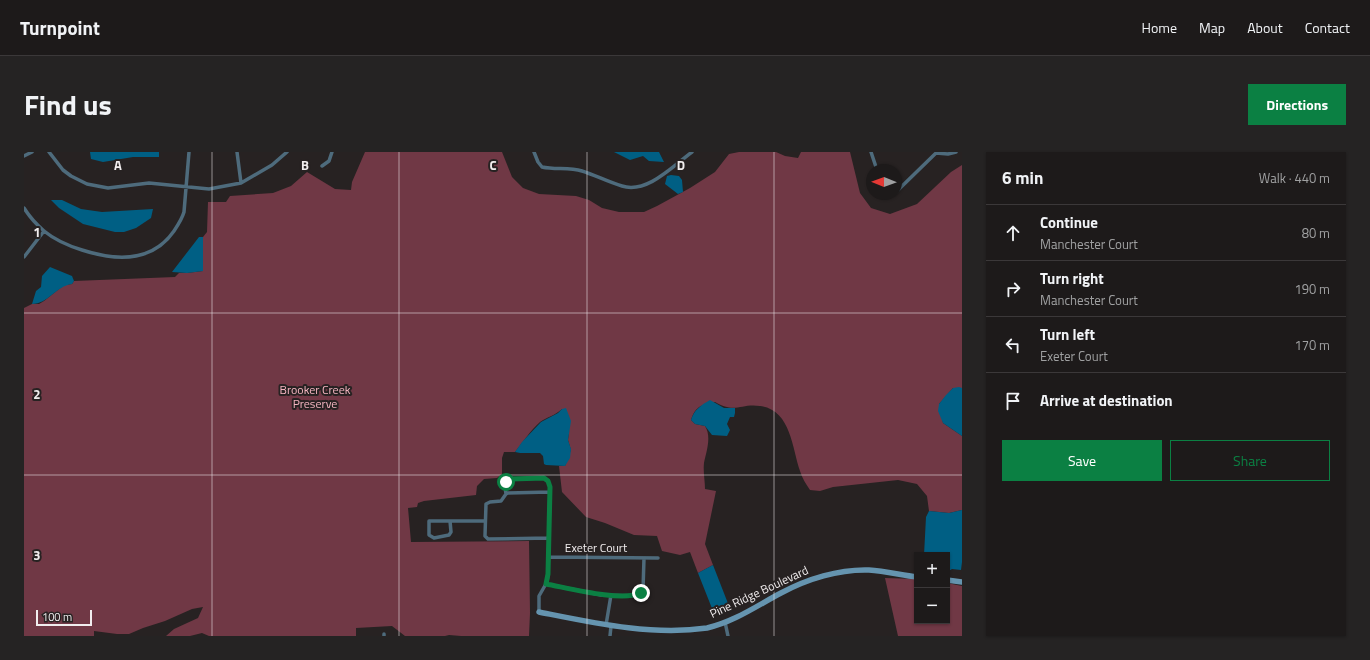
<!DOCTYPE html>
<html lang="en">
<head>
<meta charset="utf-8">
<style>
  body { margin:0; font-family:"Titillium Web",sans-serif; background:#252323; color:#f1f3f6 }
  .controls { position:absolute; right:12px; bottom:12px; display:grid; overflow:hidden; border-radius:0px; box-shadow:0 1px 3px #0004 }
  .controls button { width:36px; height:36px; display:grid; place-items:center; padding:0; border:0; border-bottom:1px solid #3b3839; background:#1d1a1a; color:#f1f3f6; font:20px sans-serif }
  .compass { position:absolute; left:842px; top:12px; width:36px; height:36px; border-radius:50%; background:#1d1a1a; box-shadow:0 1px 3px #0004; rotate:271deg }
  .scale { position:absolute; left:12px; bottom:10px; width:56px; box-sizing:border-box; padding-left:4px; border:2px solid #f1edee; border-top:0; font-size:11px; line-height:14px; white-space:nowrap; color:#f1edee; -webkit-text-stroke:3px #272222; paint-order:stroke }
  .stop { position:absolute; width:12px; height:12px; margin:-9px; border:3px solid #0b8043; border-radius:50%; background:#fff }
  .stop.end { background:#0b8043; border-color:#fff; box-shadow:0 1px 4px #0008 }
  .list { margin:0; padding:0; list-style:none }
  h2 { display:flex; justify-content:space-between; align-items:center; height:52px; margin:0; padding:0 16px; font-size:17px }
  h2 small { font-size:13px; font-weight:400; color:#a0a1a2 }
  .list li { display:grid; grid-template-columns:26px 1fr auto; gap:12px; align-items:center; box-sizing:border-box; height:56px; padding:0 16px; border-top:1px solid #3b3839 }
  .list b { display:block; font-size:15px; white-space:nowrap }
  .list p { margin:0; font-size:13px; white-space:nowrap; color:#a0a1a2 }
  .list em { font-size:13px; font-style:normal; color:#a0a1a2 }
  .actions { display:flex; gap:8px; padding:12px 16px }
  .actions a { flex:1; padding:9px 0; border:1px solid #0b8043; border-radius:0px; text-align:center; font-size:14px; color:#0b8043 }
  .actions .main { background:#0b8043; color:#fff }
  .icon { flex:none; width:22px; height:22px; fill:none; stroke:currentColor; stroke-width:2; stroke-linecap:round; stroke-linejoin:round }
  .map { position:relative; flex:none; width:938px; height:484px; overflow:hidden; border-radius:0px }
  header { display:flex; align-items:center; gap:24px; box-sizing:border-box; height:56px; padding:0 20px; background:#1d1a1a; border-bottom:1px solid #3b3839 }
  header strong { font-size:19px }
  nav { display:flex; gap:22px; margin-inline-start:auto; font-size:14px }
  .intro { display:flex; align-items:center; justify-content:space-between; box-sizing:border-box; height:96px; padding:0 24px }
  h1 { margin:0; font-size:28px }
  .button { padding:10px 18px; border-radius:0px; background:#0b8043; color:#fff; font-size:14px; font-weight:700 }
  main { display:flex; gap:24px; padding:0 24px }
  aside { flex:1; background:#1d1a1a; border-radius:0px; box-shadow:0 1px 3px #0004 }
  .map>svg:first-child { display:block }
  .green { fill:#703845 }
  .water { fill:#005f84 }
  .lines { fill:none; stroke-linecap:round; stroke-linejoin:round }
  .street { stroke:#4e6b7c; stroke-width:3.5 }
  .secondary { stroke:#6594af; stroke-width:5.5 }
  .route { stroke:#0b8043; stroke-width:5 }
  .grid { fill:none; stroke:#f1edee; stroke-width:1; stroke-opacity:0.55 }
  .labels { text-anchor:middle; stroke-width:4; stroke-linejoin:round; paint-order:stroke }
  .park-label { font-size:12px; fill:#f5b5c1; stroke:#272222 }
  .street-label { font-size:12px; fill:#f1edee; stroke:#272222 }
  .grid-label { font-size:13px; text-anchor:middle; font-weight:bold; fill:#f1edee; stroke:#272222; stroke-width:4; stroke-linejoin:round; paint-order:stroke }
</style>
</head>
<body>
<header>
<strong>Turnpoint</strong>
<nav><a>Home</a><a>Map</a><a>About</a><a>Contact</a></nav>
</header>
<div class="intro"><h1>Find us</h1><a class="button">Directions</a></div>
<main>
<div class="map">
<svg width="938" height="484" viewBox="0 0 938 484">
  <rect width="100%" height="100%" fill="#272222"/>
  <path class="green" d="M341,0H478L488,25L499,36L515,42L552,44L565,48L578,56L595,60H620L633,54L666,36L691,20L705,2L715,0H752L761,4L774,6L777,0H826L836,41L847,56L866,62L893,52L927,20L938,13V236H929L915,252L919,271L938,284V358L925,361L905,359L903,344L893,332L874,328L809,335L796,339L786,338C782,332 778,326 776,319C768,296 767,258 736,254C717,251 711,262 691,250C679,252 671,254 667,268L671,272L681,274C688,285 682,300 680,311C679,319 681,329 681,337L692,339L681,392L689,413L674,421L666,400L656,403L638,399L633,384L610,383L581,371L562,365L538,340L535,314H541L547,298L544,288L545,280L538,257C532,263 523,265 516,270C506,279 499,290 491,300H480L478,306V322L473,326L460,327L453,334L452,343L400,349L394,351L393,355L384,356L387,390L505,389L506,461L505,484H437L425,483L421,484H381L368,474L332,476V484H185L178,481L166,484H142L150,477L174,466L179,455L168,457L141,469L119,476L105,482H93L70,479V484H0V156L8,152H15L20,149L40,133L48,132L50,129L151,125L155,121H163L179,119V85L183,80L184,50H202L206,44L249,41L267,34L283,20L311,37L327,38L328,30Z
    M861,426L893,427V469H923V431L938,434V484H874Z"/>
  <path class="water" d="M66,0H135V5H109L79,10L67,7Z
    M590,0H635L640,10L625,9L619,4L606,8Z
    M647,23L655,24L658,28L659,40L654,42L641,32L643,24Z
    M27,48H38L57,57L78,60L129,57L127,66L112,76L100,80H91L59,72L35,56Z
    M175,85H179V119L163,121L148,120Z
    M26,115L48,124L50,129L48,132C32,134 24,152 8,152L12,139L17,135L18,124Z
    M935,235L938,236V284L919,271L914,259L915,252L922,243L929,236Z
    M686,248L700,256H711V261L710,265H706L703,272L706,278L703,284L688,283L681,274L671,272L667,268C670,258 677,253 686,248Z
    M542,256L547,269L544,288L547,297L546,306L541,314L522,313L520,312L519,304L516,301H496L491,300L498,290L517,270L534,261L538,257Z
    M938,358V410L937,418L928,417L923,420V403H900L902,365L905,359L925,361Z
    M689,413L705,454L689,459L674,421Z"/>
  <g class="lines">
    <path class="street" d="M25,0L39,18L47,24L63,32L84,36L125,31L185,37L217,31L248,13L263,0
      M213,0L217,31
      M510,0L514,10L518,15C531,18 545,15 558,19C571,23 584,30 598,34C623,42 649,14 668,0
      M847,0L853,18
      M912,1L924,2L932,0
      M0,4L8,0
      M298,14L305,9L308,0
      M872,40L912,1
      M865,42H869
      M0,56C5,64 13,73 20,79C31,88 45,94 58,98C92,109 128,111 150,79C154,73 158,67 160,60L165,0
      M0,105L20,79
      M482,342L481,335L482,330L486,327L520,326L524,329L526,335L524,422L523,430L515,444V460
      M426,369L427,380L425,383L410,386L405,383V369H461
      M525,386L464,387L461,384L462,352L466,350L477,349L482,342L484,341L526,340
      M524,405L634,406
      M522,432L577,443L611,444L617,441L619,438L620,406
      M701,470L704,484
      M582,473L587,443
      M360,484V482
      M586,484L587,474"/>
    <path class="secondary" d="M923,428L938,430
      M515,460C570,471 628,484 683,476C710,470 734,453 757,441C783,427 815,417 845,418C861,419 877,423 893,425"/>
  </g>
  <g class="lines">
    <path class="route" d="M482,330L486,327L520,326L524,329L526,335L524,422L522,432C544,436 597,450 617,441"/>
  </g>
  <path class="grid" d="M188,0V484M375,0V484M563,0V484M750,0V484M0,161H938M0,323H938"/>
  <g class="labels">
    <g class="park-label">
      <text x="291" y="242">Brooker Creek<tspan x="291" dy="14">Preserve</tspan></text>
    </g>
    <g class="street-label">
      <text x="572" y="400">Exeter Court</text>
      <text transform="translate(735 440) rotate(-25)" y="4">Pine Ridge Boulevard</text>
    </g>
  </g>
  <g class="grid-label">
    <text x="94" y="18">A</text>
    <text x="281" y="18">B</text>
    <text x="469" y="18">C</text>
    <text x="657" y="18">D</text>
    <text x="13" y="85">1</text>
    <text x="13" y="247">2</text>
    <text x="13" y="408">3</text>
  </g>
</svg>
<div class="controls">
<button>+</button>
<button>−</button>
</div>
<svg class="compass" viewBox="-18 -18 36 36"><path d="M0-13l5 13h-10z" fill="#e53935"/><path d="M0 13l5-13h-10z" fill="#a0a1a2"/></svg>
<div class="scale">100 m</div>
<div class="stop" style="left:482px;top:330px"></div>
<div class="stop end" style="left:617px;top:441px"></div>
</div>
<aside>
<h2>6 min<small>Walk · 440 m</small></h2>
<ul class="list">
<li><svg class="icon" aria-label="ahead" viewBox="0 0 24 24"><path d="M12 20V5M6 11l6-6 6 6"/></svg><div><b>Continue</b><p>Manchester Court</p></div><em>80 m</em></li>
<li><svg class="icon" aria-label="right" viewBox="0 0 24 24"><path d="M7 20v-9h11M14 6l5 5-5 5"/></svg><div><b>Turn right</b><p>Manchester Court</p></div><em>190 m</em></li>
<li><svg class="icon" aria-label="left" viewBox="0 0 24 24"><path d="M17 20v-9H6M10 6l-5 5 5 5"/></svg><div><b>Turn left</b><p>Exeter Court</p></div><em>170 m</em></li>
<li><svg class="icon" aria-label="arrive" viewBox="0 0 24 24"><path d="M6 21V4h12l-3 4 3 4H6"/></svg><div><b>Arrive at destination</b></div></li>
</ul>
<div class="actions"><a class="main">Save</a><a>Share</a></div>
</aside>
</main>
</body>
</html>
